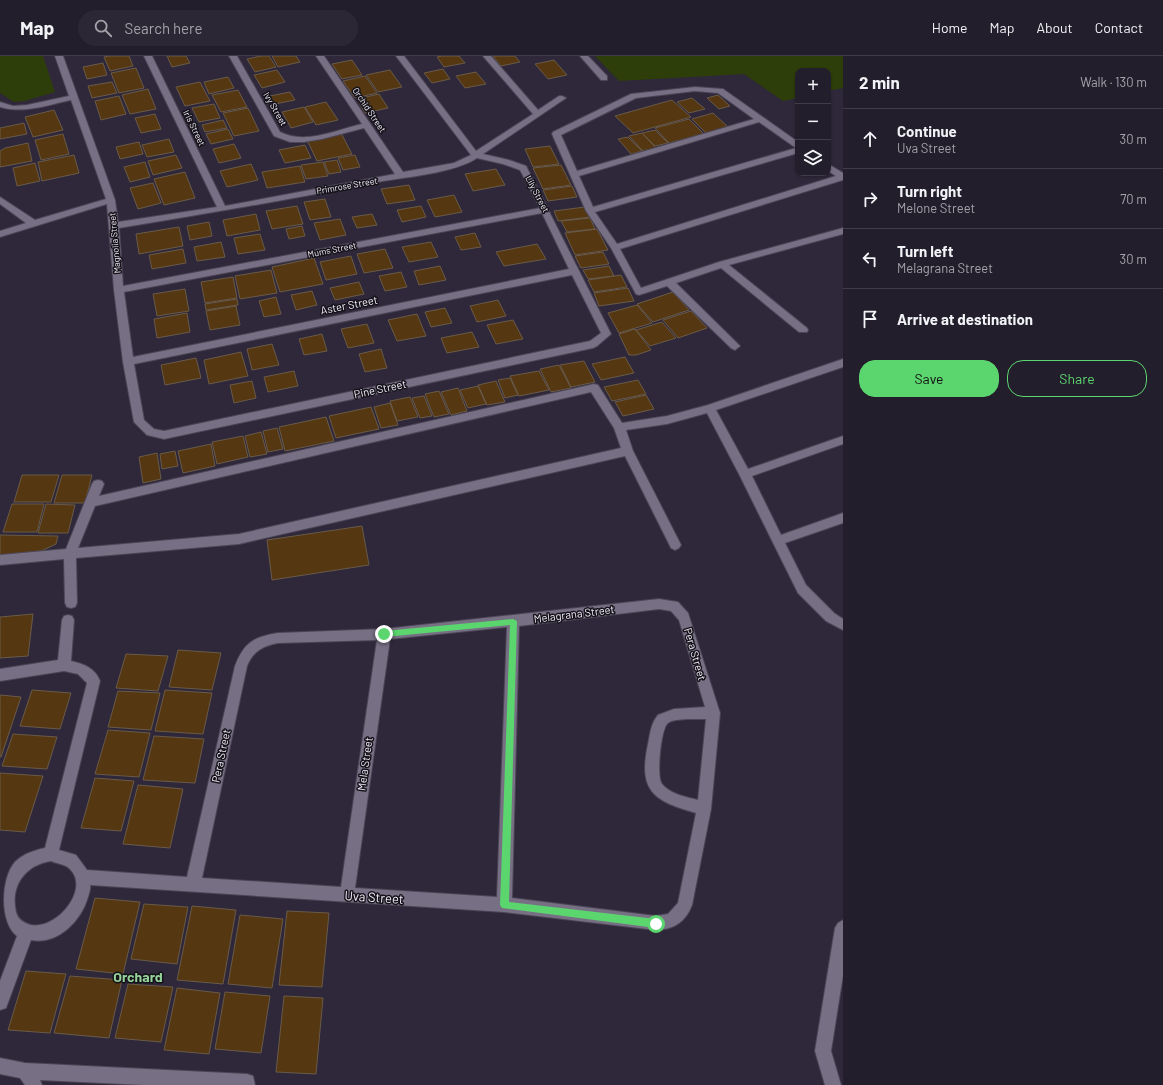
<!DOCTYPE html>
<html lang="en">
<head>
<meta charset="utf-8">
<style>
  body { margin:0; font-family:Barlow,sans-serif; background:#2b2734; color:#f1f3f6 }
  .controls { position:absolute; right:12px; top:12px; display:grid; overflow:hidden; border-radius:8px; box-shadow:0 1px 3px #0004 }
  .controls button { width:36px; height:36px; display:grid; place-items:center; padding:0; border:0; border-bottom:1px solid #403c48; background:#231e2c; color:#f1f3f6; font:20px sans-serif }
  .stop { position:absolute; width:12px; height:12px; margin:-9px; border:3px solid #5bd56e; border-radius:50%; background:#fff }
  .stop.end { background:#5bd56e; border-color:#fff; box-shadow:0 1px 4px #0008 }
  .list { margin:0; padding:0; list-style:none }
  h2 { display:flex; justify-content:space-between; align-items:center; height:52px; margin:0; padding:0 16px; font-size:17px }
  h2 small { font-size:13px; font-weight:400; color:#a3a2a9 }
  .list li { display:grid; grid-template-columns:26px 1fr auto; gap:12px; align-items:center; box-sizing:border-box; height:60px; padding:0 16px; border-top:1px solid #403c48 }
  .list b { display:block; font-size:15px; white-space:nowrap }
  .list p { margin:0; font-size:13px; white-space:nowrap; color:#a3a2a9 }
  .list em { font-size:13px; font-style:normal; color:#a3a2a9 }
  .actions { display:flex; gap:8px; padding:12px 16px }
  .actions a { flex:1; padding:9px 0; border:1px solid #5bd56e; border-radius:16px; text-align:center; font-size:14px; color:#5bd56e }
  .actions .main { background:#5bd56e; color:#111 }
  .icon { flex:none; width:22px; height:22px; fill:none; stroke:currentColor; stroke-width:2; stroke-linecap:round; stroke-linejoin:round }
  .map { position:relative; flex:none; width:843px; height:1029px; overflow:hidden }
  header { display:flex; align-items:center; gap:24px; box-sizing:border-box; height:56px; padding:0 20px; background:#231e2c; border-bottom:1px solid #403c48 }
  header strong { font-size:19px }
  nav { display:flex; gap:22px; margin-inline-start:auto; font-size:14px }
  .search { width:280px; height:36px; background:#2b2734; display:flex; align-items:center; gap:10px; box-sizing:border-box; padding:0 14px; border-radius:22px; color:#a3a2a9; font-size:15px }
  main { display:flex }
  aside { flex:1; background:#231e2c }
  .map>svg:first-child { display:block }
  .green { fill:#2d3e0b }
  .building { fill:#553811; stroke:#695a49 }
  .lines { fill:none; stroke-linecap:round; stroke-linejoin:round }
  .street-casing { stroke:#4b4555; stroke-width:2 }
  .street { fill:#776f84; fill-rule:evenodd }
  .route { fill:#5bd56e }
  .labels { text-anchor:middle; stroke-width:3; stroke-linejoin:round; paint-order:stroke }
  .far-street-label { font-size:9px; fill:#f1edf9; stroke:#15121a }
  .street-label { font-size:11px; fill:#f1edf9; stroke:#15121a }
  .near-street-label { font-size:13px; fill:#f1edf9; stroke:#15121a }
  .near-neighbourhood-label { font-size:14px; font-weight:bold; fill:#96d39b; stroke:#15121a }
</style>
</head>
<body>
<header>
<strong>Map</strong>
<div class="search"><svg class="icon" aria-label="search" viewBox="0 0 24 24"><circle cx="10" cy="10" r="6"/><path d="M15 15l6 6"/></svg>Search here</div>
<nav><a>Home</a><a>Map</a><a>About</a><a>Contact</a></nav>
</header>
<main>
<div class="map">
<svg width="843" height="1029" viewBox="0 0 843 1029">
  <rect width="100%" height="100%" fill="#2f283a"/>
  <path class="green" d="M0,0H43L55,36L25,45L14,46L0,37Z
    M595,0H843V32L828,35V15H798V42L783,45L744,18L619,25Z"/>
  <path class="building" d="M109,0H129L133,10L110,15L104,1Z
    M167,0H186L190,7L172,11Z
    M261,0H269L276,11L255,16L247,3Z
    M272,0H296L300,6L278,11Z
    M442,0H459L465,7L444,11L437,1Z
    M493,0H515L520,6L501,10Z
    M352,4L362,19L342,23L332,8Z
    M554,4L567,19L548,23L535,8Z
    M103,7L107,19L87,23L83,11Z
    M136,12L144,32L119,37L111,17Z
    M443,13L450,23L432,27L424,17Z
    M277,14L285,26L262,32L254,19Z
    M390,14L402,31L378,36L366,19Z
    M476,16L486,28L465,32L456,20Z
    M365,20L377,37L355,42L343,25Z
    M228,21L234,32L209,38L204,26Z
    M112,26L117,37L92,42L88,30Z
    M200,26L210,45L185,50L176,31Z
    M148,33L156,53L130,58L122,39Z
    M238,34L247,51L221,56L212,39Z
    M290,36L295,44L275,48L270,40Z
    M379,38L388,52L365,57L357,43Z
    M718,39L730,50L719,53L707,42Z
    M119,40L126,58L101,64L95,45Z
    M692,42L705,53L689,57L677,46Z
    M672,44L691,61L633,77L615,60Z
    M326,46L338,64L316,69L305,51Z
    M214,48L220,62L199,66L192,52Z
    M304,51L313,66L291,72L282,56Z
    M248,52L259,75L234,80L223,57Z
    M54,54L63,74L33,81L25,61Z
    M713,57L728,71L706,77L692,63Z
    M155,58L161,73L141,77L135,62Z
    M689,63L704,78L669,87L655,72Z
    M223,64L227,72L205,76L202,69Z
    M24,67L27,78L0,83V72Z
    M228,73L233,83L211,88L206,78Z
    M655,74L668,87L655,90L642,77Z
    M341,77L352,98L317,105L307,84Z
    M642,77L656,92L643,95L629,80Z
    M63,78L69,98L41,104L35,84Z
    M628,81L642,95L631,98L618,83Z
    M169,83L174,96L147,101L142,89Z
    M139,86L143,98L120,103L116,91Z
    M28,87L32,105L0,111V95L5,92Z
    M234,88L241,102L219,107L213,93Z
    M305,89L311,102L285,107L279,94Z
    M550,90L559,108L533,111L525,93Z
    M74,99L79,117L42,125L38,106Z
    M176,99L182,112L153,119L148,105Z
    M355,99L360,111L343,114L338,102Z
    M337,104L341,116L329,118L324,106Z
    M145,106L150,121L130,126L124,111Z
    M323,106L328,120L306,123L301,109Z
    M35,107L40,125L17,130L13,112Z
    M251,108L258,124L227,131L220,115Z
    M561,109L571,129L543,133L533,112Z
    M300,110L305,126L267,132L262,116Z
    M496,113L505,129L473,135L465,118Z
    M185,116L195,142L164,149L154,123Z
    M153,127L161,147L138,153L130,132Z
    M409,129L415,144L387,148L381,133Z
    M572,130L577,141L548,145L543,134Z
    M454,139L462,156L435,161L427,144Z
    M325,143L331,161L310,164L304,146Z
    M297,150L303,168L272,173L266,155Z
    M421,150L426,161L402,166L397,154Z
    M585,151L590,161L558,165L554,155Z
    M256,158L260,174L227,180L223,164Z
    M372,158L377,169L357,172L352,161Z
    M590,162L595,173L567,176L561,165Z
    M340,163L346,179L320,184L314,167Z
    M209,166L212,180L190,184L187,170Z
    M302,170L305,180L289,183L286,173Z
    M179,171L183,190L139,198L136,178Z
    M597,173L608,194L575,199L565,177Z
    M475,177L481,191L461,194L455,181Z
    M260,178L265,194L238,198L234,182Z
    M221,186L225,201L197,205L194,191Z
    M431,186L438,201L409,206L402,191Z
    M537,188L546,203L504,210L496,196Z
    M183,193L186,207L152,213L149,199Z
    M385,193L393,212L364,217L357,198Z
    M603,196L609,208L581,212L575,200Z
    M351,200L357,218L326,224L320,206Z
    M314,202L323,228L280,236L272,211Z
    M440,210L446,224L419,229L414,215Z
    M609,210L614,220L588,223L583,214Z
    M271,214L277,237L240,243L235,220Z
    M401,216L407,231L385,235L379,220Z
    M621,219L627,231L594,236L588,224Z
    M233,221L237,242L205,247L201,226Z
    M359,226L364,238L335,244L330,232Z
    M628,232L634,245L599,250L594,237Z
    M185,233L189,255L157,260L153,238Z
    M312,235L317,249L296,254L291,239Z
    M673,236L689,254L653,266L637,248Z
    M276,241L281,258L264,261L259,245Z
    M237,243L238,249L206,254L205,248Z
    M498,244L506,260L477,266L470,250Z
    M637,249L652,267L619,277L608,257Z
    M236,250L240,269L210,274L206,255Z
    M445,252L452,267L431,271L425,256Z
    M691,255L707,272L678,282L663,264Z
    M187,257L190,276L157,282L154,263Z
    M417,258L426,280L397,285L388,264Z
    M513,264L523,283L496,288L487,269Z
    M662,266L676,282L650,290L636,274Z
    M367,268L374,287L348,292L341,273Z
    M635,273L651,294L636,299H629L619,278Z
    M472,276L479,291L447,297L441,282Z
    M322,278L327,295L304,299L299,283Z
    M272,288L279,309L252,314L247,293Z
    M381,293L387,312L365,316L359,298Z
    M241,296L248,320L209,328L204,304Z
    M625,301L634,317L601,324L592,308Z
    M196,302L201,322L165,329L161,309Z
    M584,305L595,326L571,331L560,309Z
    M559,309L571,332L551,336L540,313Z
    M294,315L298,330L268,336L264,321Z
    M539,315L549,334L519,340L510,320Z
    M510,322L518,339L505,342L498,324Z
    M638,324L646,338L612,345L604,331Z
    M252,325L256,342L234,347L230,329Z
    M496,325L505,346L487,349L478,329Z
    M478,330L486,348L468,352L460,334Z
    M458,332L467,355L451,359L441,336Z
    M439,335L449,358L434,361L425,338Z
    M646,339L654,353L623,360L615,346Z
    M424,340L432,360L420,362L412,342Z
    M410,341L418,361L397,365L390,345Z
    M390,347L398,369L381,372L374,351Z
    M371,351L379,373L336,382L329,360Z
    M326,361L334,385L285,395L279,371Z
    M277,372L283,393L268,396L263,375Z
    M261,376L267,398L250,401L245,380Z
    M243,380L248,401L217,408L212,386Z
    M211,388L215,410L183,417L178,395Z
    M175,395L178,410L162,413L160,398Z
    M157,397L161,423L143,427L139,401Z
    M22,419H59L51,446H14Z
    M62,419H92L85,447H54Z
    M12,448H44L37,476H3Z
    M46,448L75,449L68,477H38Z
    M362,470L369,509L272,524L267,484Z
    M0,479L58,480L56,488L41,495L0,499Z
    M33,558L28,600L0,602V561Z
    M178,594L221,597L212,634L169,631Z
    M126,598L168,600L158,635L116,632Z
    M32,634L71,637L60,673L20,670Z
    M165,634L212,637L203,678L155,675Z
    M118,635L160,637L151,674L108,671Z
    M0,639L21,641L1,701H0Z
    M108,674L150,677L139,721L95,718Z
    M13,678L57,681L47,713L2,710Z
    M154,680L204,683L195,727L143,724Z
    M0,717L43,720L25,776L0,774Z
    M95,722L134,725L121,775L81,772Z
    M138,729L183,733L170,792L123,788Z
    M95,842L140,846L123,918L76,913Z
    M144,848L188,851L177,908L131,903Z
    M192,850L236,854L223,928L177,924Z
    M287,855L329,857L322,931L279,929Z
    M240,859L283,863L272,932L228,928Z
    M26,915L66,918L50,977L8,974Z
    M70,920L122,924L109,982L54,977Z
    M128,928L173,931L161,986L115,982Z
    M177,932L220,937L209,998L164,994Z
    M225,936L270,940L261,997L215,993Z
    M284,940L323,942L316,1018L276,1016Z"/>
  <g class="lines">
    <g class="street-casing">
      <path id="street" d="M55,0H63L115,144L118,166L217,151L144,0H152L225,150L395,118L364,72L322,83L304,86H290L274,80L229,0H237L280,76C305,89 336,74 362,68L316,0H324L403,116L454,107L471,99L396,0H404L476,95L533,58L483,0H491L538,54L559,40H562L566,42L483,98L509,104L526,110L611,278L597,290L593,292L164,383L147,379L134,366L123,306L114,234L107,148L0,181V175L26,167L0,148V141L35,164L106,143L71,44C47,49 24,58 0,51V46L13,50L27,49L69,40ZM477,102L503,108L520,114L540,152L123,230L119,172C206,158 292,143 378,126C405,121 455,117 477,102ZM542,157L569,213L133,301L124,236ZM572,219L601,277L590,285L164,375L154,373L144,364L134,308Z
        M580,0H588L607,20V24H601Z
        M695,31L723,33L798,86V97L595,156L617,188L836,120L828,115V108L843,117V124L620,193L641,232L719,206L843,172V178L729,209L807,272L808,274L807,276H799L721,212L676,227L740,290L735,294L731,292L667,230L639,239L636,238L611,192L586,155L552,78L553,76L631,38ZM695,35L718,37L754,63L577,115L561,79L636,42ZM759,66L796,92L593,151L579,120Z
        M843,303V311L716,354L748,413L843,380V388L752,420L781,479L843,457V467L785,487L806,529L834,557L843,563V574L826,565L798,537L739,418L707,357L667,368L626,374L633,395L681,489L679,492L675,494L671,492L625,400L239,488L76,502L77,547L75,551L71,552L67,551L65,547L64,503L0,509V499L66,493L92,428L94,425L98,424L102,425L104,428L99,440L594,328L598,329L622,367L667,360L708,349ZM591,336L614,372L621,392L239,478L78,492L95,450Z
        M659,543L678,546L688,557L720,657L711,753L692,849C686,865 674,874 656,874L504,856L90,829C91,833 89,837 88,841C81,865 58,889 31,884L6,952L0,954V925L17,880C0,868 0,823 15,806C23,798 35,794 45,792L87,627L78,618L64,615L0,625V613L58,604L62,564L64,560L68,559L72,560L74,564L71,605C84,608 95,612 100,625L59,794L76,799L87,814L187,821L235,610C244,587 253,581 278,577L384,573ZM659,553L671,555L679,564L705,651L674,653L658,659C651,667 650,678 648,688C638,735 653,745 696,757L678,847L668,858L656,860L512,842L519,570ZM507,571L497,841L355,832L390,583ZM377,584L341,831L202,822L247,610C253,595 263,590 278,587ZM687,663H706L698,744C686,741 670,738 662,728C656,720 661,675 667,668C671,663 681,664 687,663ZM51,805C55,807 62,808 66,810C94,828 59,874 31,869C24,867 18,864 16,856C10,830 25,809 51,805Z
        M843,864V919L831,995L841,1029H825L815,995L835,872L838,867Z
        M0,1002L25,1007L247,1018L253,1020L255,1029H144L40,1024L42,1029H25L20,1022L0,1018Z"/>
    </g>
    <use href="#street" class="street"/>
  </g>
  <path class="route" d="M513,563L517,565L509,846L656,863L658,865V870L656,872L502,852L500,849L510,569L384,581L380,578L384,575Z"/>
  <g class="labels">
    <g class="far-street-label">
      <text transform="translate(275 53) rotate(60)" y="3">Ivy Street</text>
      <text transform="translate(369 54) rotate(56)" y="3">Orchid Street</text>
      <text transform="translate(194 72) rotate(64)" y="3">Iris Street</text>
      <text transform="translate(347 130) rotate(-10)" y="3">Primrose Street</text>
      <text transform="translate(537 138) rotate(62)" y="3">Lily Street</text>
      <text transform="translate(115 187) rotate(-95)" y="3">Magnolia Street</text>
      <text transform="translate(332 194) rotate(-11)" y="3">Mums Street</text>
    </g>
    <g class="street-label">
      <text transform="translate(349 249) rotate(-11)" y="4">Aster Street</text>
      <text transform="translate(380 333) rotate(-12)" y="4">Pine Street</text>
      <text transform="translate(574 558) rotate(-7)" y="4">Melagrana Street</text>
      <text transform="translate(695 598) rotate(74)" y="4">Pera Street</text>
      <text transform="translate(221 700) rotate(-78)" y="4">Pera Street</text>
      <text transform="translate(365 708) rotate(-82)" y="4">Mela Street</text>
    </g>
    <g class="near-street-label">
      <text transform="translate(374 841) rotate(4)" y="5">Uva Street</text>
    </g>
    <g class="near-neighbourhood-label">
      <text x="138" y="926">Orchard</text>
    </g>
  </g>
</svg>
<div class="controls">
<button>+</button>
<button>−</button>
<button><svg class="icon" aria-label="layers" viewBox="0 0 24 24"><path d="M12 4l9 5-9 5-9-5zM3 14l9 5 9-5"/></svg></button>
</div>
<div class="stop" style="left:656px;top:868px"></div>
<div class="stop end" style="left:384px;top:578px"></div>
</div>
<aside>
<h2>2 min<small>Walk · 130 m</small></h2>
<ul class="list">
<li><svg class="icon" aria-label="ahead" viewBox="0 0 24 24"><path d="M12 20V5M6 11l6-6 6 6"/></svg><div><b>Continue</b><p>Uva Street</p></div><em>30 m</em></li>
<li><svg class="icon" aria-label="right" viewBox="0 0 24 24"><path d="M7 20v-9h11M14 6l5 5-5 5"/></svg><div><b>Turn right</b><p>Melone Street</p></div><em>70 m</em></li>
<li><svg class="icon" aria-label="left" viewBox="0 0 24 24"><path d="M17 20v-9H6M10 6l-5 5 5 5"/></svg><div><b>Turn left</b><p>Melagrana Street</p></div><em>30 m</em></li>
<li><svg class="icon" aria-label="arrive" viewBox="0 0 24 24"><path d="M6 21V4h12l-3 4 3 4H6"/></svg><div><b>Arrive at destination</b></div></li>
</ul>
<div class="actions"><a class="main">Save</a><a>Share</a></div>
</aside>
</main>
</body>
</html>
